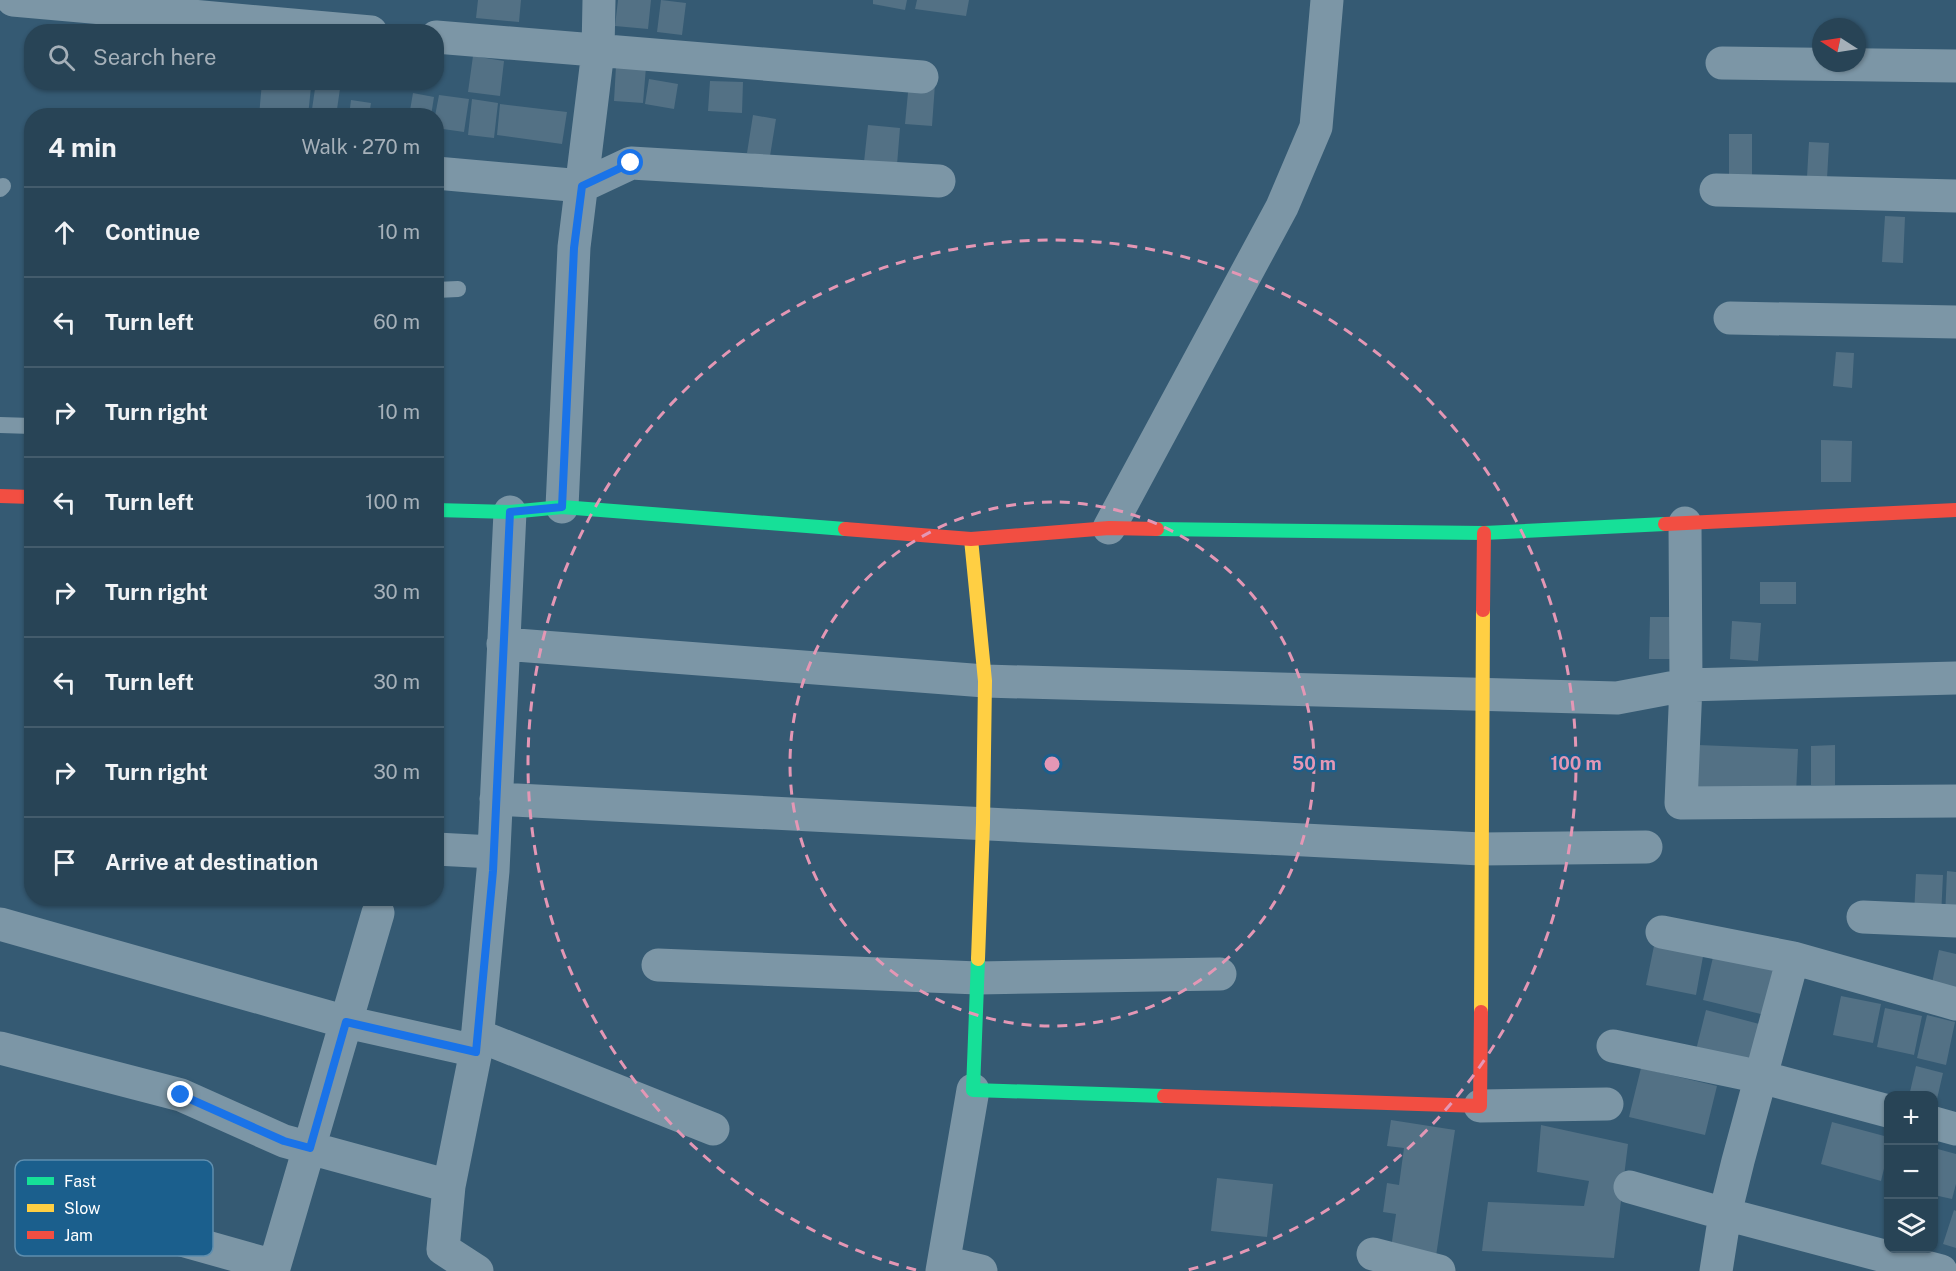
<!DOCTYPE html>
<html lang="en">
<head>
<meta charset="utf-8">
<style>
  body { margin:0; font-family:"Public Sans",sans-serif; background:#304b5c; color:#f1f3f6 }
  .controls { position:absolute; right:18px; bottom:18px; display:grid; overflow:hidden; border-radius:12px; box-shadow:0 2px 4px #0004 }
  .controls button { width:54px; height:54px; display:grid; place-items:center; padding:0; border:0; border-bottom:2px solid #445c6c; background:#284456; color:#f1f3f6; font:30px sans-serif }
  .compass { position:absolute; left:1812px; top:18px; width:54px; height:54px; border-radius:50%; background:#284456; box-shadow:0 2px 4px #0004; rotate:282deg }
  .stop { position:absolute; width:18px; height:18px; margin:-14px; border:4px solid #1a73e8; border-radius:50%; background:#fff }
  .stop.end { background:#1a73e8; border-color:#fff; box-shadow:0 2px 6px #0008 }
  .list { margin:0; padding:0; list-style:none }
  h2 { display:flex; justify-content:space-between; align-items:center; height:78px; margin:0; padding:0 24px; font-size:26px }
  h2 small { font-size:20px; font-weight:400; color:#a5b0b9 }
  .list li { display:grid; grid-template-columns:39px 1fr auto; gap:18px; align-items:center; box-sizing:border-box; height:90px; padding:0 24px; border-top:2px solid #445c6c }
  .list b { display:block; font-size:22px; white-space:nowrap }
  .list em { font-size:20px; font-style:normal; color:#a5b0b9 }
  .icon { flex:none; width:33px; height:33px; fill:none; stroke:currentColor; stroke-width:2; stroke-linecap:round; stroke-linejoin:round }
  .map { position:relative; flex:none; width:1956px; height:1271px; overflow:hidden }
  .search { position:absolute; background:#284456; box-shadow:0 2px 4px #0004; left:24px; top:24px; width:420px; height:66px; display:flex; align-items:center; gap:15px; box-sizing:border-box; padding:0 21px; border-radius:24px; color:#a5b0b9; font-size:22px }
  .panel { position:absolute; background:#284456; box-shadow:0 2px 4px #0004; left:24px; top:108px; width:420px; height:798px; border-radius:24px }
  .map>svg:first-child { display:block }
  .building { fill:#537185 }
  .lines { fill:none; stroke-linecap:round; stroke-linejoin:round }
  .lane { stroke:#7c96a6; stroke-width:16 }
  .street { stroke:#7c96a6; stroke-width:33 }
  .fast { stroke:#16e098; stroke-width:14 }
  .slow { stroke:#ffcf43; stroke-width:14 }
  .jam { stroke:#f24e42; stroke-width:14 }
  .route { stroke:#1a73e8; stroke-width:8 }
  .ring { fill:none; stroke:#e497b5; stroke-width:3; stroke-dasharray:10 8 }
  .key { fill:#1b5f8d; stroke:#5f8faf; stroke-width:1.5 }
  .key-label { font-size:16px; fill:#fff }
  .centre { fill:#e497b5; stroke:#1b5f8d; stroke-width:3 }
  .ring-label { font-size:18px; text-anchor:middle; font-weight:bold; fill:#e497b5; stroke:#1b5f8d; stroke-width:4.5; stroke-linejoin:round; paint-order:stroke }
</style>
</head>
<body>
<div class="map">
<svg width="1956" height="1271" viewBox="0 0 1956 1271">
  <rect width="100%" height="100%" fill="#355a73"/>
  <path class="building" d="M478,0H521L519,22L476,18Z
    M618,0H651L648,29L615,26Z
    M661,0L686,3L682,35L657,32Z
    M873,0H907L905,10L873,4Z
    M917,0H969L966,16L915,9Z
    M473,56L504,61L500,96L468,92Z
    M616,66L646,67L643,103L614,101Z
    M649,79L678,84L674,109L645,104Z
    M710,81L743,82L742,113L708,111Z
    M262,82L311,87L308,116H259Z
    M316,82H341L336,116H311Z
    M909,82L935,84L932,126L905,124Z
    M413,93L434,97L431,116H409Z
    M439,95L469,99L464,132L436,128L435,116Z
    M472,99L498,103L494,138L468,135Z
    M351,100L371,103L369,116H349Z
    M500,104L567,112L562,144L497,135Z
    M753,115L776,119L770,156L747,153Z
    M868,125L900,128L897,165L864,162Z
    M1729,134H1752V175H1729Z
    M1809,142L1829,143L1827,179L1807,177Z
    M1885,216L1905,217L1903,263L1882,262Z
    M1836,352L1854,353L1852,388L1833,386Z
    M1821,440L1852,441L1851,482H1821Z
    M1760,582H1796V604H1760Z
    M1650,617H1671V659H1649Z
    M1732,621L1761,623L1758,661L1730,659Z
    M1698,745L1798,749L1796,794L1696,790Z
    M1835,745V785H1811V746Z
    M1947,871L1956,872V918L1945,917Z
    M1916,874L1943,875L1941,917L1914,915Z
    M1655,941L1704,951L1696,995L1646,985Z
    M1939,950L1956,954V989L1932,983Z
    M1714,953L1781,970L1769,1016L1703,1000Z
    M1841,996L1881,1004L1873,1043L1833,1035Z
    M1885,1008L1922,1016L1914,1055L1877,1047Z
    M1706,1010L1767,1026L1757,1066L1696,1050Z
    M1927,1015L1955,1022L1946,1065L1917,1058Z
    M1916,1066L1943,1073L1934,1112V1096H1909Z
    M1641,1068L1717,1086L1705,1135L1629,1117Z
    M1391,1120L1455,1130L1436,1256L1391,1248L1396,1214L1383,1212L1387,1183L1399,1185L1404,1148L1387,1146Z
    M1832,1122L1888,1137V1152L1881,1181L1821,1164Z
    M1541,1125L1628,1144L1614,1258L1482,1251L1488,1202L1584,1206L1589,1181L1537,1172Z
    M1934,1148L1956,1154V1184L1952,1199L1934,1195Z
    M1217,1178L1273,1184L1267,1237L1211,1231Z
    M1954,1210L1956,1211V1248L1943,1244Z"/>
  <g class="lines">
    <path class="lane" d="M0,189L3,186
      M436,290L458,289
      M0,425L32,426"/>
    <path class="street" d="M13,0L371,32
      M436,37L922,77
      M1722,63L1956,66
      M436,173L582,186L631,163L939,181
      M1716,190L1956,196
      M1730,318L1956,322
      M562,507L574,247L598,51L599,0
      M1685,523L1686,685L1681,803L1956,801
      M1109,528L1282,207L1316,127L1327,0
      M503,644L985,681L1617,698L1686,685L1956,678
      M496,799L1481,849L1646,847
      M436,849L493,852
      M1863,917L1956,921
      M0,924L346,1022L476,1051
      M1662,932L1793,958L1956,1004
      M658,965L978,978L1220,974
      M477,1035L713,1129
      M1613,1046L1761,1077L1888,1111
      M0,1048L181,1095L284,1141L449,1186
      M1480,1106L1607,1104
      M1934,1123L1956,1129
      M1630,1187L1725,1214L1941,1271
      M93,1215L274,1266
      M1373,1254L1439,1271
      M944,1262L981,1271
      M273,1271L378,913
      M477,1271L443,1249L449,1186L476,1051L493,871L510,512
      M942,1271L973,1090
      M1716,1271L1725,1214L1738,1161L1793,958"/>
    <path class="fast" d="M436,510L510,512L562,507L845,529
      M1157,529L1484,533L1665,524
      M978,959L973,1090L1164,1096"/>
    <path class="slow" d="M971,539L985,681L983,823L978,959
      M1481,1012L1483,610"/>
    <path class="jam" d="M0,496L32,497
      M1665,524L1956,510
      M845,529L971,539L1109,528L1157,529
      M1483,610L1484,533
      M1164,1096L1480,1106L1481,1012"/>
  </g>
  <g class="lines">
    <path class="route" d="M181,1095L284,1141L310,1148L346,1022L476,1052L493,871L510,512L562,507L574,248L582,186L631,163"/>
  </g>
  <g class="ring">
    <circle cx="1052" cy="764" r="262"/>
    <path d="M916 1270A524 524 0 1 1 1188 1270"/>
  </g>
  <rect x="15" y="1160" width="198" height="96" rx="9" class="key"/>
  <rect x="27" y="1177" width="27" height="8" fill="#16e098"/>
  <rect x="27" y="1204" width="27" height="8" fill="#ffcf43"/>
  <rect x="27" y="1231" width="27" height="8" fill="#f24e42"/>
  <g class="key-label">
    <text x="64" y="1187">Fast</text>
    <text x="64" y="1214">Slow</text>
    <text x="64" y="1241">Jam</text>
  </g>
  <circle cx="1052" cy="764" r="9" class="centre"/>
  <g class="ring-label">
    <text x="1314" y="770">50 m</text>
    <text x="1576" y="770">100 m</text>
  </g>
</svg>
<div class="controls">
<button>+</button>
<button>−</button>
<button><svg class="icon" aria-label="layers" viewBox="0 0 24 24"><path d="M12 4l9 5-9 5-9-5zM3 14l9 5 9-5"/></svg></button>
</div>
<svg class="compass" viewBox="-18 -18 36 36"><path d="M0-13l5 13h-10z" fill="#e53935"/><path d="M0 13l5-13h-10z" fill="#a5b0b9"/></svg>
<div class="stop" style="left:631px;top:163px"></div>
<div class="stop end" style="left:181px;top:1095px"></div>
<div class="search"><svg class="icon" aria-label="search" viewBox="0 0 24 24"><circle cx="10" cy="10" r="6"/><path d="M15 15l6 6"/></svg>Search here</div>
<section class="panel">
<h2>4 min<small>Walk · 270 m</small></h2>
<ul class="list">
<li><svg class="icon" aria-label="ahead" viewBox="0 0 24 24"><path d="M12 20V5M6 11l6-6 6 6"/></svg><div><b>Continue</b></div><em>10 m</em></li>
<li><svg class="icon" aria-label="left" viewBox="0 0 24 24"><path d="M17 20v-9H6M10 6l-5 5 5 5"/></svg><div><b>Turn left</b></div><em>60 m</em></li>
<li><svg class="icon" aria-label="right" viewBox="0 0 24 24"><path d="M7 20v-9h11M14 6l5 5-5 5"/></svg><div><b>Turn right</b></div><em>10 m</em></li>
<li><svg class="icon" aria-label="left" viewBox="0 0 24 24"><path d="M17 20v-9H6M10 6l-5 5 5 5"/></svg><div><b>Turn left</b></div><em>100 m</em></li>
<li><svg class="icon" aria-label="right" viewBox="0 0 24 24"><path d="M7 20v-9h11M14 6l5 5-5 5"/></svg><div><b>Turn right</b></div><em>30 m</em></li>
<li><svg class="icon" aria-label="left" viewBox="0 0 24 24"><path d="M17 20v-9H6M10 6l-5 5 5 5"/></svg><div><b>Turn left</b></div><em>30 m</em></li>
<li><svg class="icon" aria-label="right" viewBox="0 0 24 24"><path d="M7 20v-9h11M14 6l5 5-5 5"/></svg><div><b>Turn right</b></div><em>30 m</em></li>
<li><svg class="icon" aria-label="arrive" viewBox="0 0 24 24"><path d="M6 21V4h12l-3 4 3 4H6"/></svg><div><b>Arrive at destination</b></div></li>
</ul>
</section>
</div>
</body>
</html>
